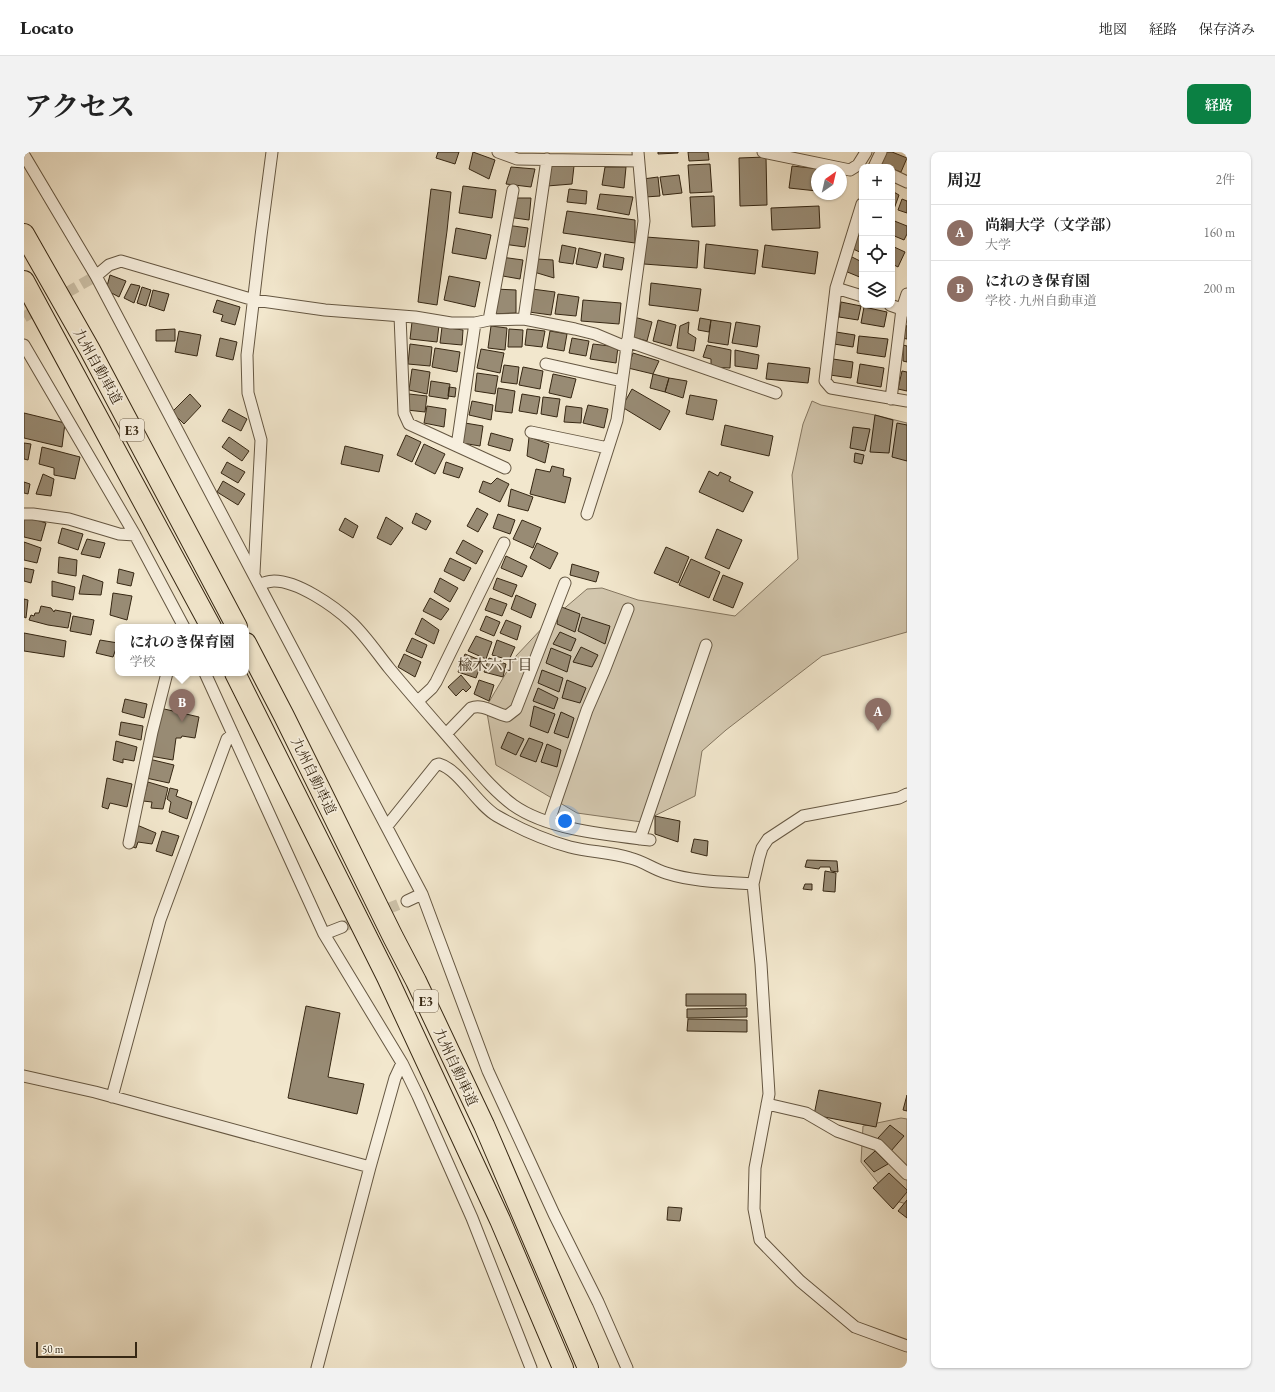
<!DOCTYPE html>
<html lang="ja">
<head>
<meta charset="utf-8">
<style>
  body { margin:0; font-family:"EB Garamond","Noto Serif JP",serif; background:#f2f2f2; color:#222 }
  .controls { position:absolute; right:12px; top:12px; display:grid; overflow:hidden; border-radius:8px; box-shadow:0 1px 3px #0004 }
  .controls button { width:36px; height:36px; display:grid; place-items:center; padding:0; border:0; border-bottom:1px solid #e0e0e0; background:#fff; color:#222; font:20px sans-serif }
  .compass { position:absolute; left:787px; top:12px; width:36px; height:36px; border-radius:50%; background:#fff; box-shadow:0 1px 3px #0004; rotate:34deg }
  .scale { position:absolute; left:12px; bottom:10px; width:101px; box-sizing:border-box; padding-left:4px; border:2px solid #362713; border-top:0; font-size:11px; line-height:14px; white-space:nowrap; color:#362713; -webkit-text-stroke:3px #f7efde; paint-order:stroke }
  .you { position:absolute; left:541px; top:669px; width:14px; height:14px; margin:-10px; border:3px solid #fff; border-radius:50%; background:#1a73e8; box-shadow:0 0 0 6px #1a73e833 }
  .badge { display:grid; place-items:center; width:26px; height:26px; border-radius:50%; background:#0b8043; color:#fff; font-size:13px; font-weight:700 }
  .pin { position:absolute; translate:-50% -33px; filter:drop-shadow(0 1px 2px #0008) }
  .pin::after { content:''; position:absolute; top:21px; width:14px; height:12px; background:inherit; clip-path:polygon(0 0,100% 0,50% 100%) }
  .popup { position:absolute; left:91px; top:472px; width:134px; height:52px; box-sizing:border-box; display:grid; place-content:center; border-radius:8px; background:#fff; filter:drop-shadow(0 1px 3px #0005); font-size:13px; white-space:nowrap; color:#767676 }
  .popup b { font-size:15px; color:#222 }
  .popup::after { content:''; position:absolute; left:50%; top:100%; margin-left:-8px; border:8px solid transparent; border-top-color:#fff }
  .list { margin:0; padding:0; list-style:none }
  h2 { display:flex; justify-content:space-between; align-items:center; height:52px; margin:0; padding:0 16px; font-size:17px }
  h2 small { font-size:13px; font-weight:400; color:#767676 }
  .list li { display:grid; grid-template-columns:26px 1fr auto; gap:12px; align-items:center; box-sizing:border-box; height:56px; padding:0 16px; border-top:1px solid #e0e0e0 }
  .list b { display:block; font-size:15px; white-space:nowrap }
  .list p { margin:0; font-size:13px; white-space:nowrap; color:#767676 }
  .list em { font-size:13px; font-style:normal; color:#767676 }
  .icon { flex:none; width:22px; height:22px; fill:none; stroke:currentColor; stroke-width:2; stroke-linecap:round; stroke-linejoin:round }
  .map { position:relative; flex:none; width:883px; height:1216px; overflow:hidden; border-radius:8px }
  header { display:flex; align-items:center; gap:24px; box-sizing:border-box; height:56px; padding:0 20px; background:#fff; border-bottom:1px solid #e0e0e0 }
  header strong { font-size:19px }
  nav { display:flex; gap:22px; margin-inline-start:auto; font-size:14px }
  .intro { display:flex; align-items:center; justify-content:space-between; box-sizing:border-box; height:96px; padding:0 24px }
  h1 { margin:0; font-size:28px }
  .button { padding:10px 18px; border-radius:8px; background:#0b8043; color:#fff; font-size:14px; font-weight:700 }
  main { display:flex; gap:24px; padding:0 24px }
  aside { flex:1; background:#fff; border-radius:8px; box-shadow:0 1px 3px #0004 }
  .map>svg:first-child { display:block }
  .green { fill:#d2c6ad; stroke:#847660 }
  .building { fill:#988b74; stroke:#362713 }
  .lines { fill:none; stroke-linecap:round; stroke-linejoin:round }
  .minor-tunnel { stroke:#ccc1a8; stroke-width:11; stroke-dasharray:11 5.5; stroke-linecap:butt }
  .minor-casing { stroke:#655742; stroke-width:13 }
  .motorway-casing { stroke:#362713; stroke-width:22 }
  .minor { stroke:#f7efde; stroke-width:11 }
  .motorway { stroke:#f2e7cd; stroke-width:20 }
  .labels { text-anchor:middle; stroke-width:3.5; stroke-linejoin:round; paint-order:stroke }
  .shield { fill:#f7efde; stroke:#706350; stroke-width:1 }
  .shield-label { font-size:13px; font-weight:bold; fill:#362713 }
  .street-label { font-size:14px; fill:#362713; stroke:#f7efde }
  .neighbourhood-label { font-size:15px; fill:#362713; stroke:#f7efde }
</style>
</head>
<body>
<header>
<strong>Locato</strong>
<nav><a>地図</a><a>経路</a><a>保存済み</a></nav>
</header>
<div class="intro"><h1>アクセス</h1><a class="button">経路</a></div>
<main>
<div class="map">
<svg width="883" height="1216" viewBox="0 0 883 1216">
  <rect width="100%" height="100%" fill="#f2e7cd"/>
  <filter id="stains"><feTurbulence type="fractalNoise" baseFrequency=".005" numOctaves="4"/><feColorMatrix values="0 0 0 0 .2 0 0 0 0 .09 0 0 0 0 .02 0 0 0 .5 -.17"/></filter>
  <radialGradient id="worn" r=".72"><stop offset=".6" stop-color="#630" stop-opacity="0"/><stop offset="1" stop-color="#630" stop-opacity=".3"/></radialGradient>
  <path class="green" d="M788,249L797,253L851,263L883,271V480L798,504L702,578L678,599L671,644L618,670L553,661L472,613L462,555L492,504L522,472L563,437L578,436L614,448L711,464L774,407L768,323L779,272Z
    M877,966L883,967V1052L868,1048L837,1010L839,974Z"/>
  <path class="building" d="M414,0H435L431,12L412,6Z
    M449,0L471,8L465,27L445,17Z
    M634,0H654V1L634,2Z
    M664,0H684L685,8L665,9Z
    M861,0H868L883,6L877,20L868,17V15H864L857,12Z
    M742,5L743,53L716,54L715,6Z
    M686,12L688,40L666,41L664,13Z
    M527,14H550L548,32L523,34Z
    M768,14L806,18H793V39L765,36Z
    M487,15L511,17L507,35L482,32Z
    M581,15H602L600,36L578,33Z
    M655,23L658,41L639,43L636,25Z
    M634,25L636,44L621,45L619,27Z
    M439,34L472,38L468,66L435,61Z
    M407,37L427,40L423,79L413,153L394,150Z
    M545,37L563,39L562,52L543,50Z
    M868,39L875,43L870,57L868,55Z
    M576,42L609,45L605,63L573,57Z
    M690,44L691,74L668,75L666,45Z
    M487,46H507L505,68L484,65Z
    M878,47L883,49V61L874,58Z
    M795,54L796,76L748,78L747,56Z
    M543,59L611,68V91L539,81Z
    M868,68L883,74V82L880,88L868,83Z
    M482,73L504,76L501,95L479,92Z
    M432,76L467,83L462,107L428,101Z
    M834,84L838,86V101L829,97Z
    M622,85L675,89L673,116L620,112Z
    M682,92L734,98L731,122L680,116Z
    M538,93L552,96L549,112L535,110Z
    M741,93L794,100L791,122L738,115Z
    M868,94L881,100L874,115L868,112Z
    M555,96L577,101L573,116L552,112Z
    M581,102L600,106L598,118L579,115Z
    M477,105L499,108L496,127L473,123Z
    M828,105L838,110V126L821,119Z
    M513,107L529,108L530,126L510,120Z
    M86,123L102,129L95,145L82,138Z
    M425,124L456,130L451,155L420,148Z
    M627,131L677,137L674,159L625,153Z
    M107,132L116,134L110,151L100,146Z
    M118,135L127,138L122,154L113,151Z
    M471,137L492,138V161L466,162Z
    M508,137L531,140L527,163L505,160Z
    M129,138L145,142L140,159L125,154Z
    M534,142L555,145L552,164L531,162Z
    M193,148L216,155L211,173L197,169L199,163L189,160Z
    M559,148L597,151L595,172L557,169Z
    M817,150L837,154L834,168L815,165Z
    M840,155L863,160L860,175L837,171Z
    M610,165L628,170L623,189L605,184Z
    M676,166L687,168L685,180L674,178Z
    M634,168L652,173L647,194L629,189Z
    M687,168L707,171L704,193L684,190Z
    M388,170L415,173L413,190L386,187Z
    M665,170L664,181L672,186L670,199L653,196L656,174Z
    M712,170L736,174L733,195L708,191Z
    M883,173V187L878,186Z
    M467,174L483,176L481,198L464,196Z
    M418,175L439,178L438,193L416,191Z
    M151,177V189H132V178Z
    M485,177L499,178L498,195H484Z
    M503,177L521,179L518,195L501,193Z
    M155,179L177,183L173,204L151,200Z
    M526,179L543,182L540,199L523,196Z
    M812,180L831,183L829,195L810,192Z
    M835,184L864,187L861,205L833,201Z
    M196,186L213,190L209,208L192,204Z
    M548,186L565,189L562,204L545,201Z
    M386,192L408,195L406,214L384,212Z
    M569,192L594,195L592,211L566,207Z
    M683,193L707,198L706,216L687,215V207L679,205Z
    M879,193L883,194V210L879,209Z
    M411,196L436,200L433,220L408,215Z
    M457,197L480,201L476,221L453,216Z
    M711,198L735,203L733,217L711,214Z
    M609,201L635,209L629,222L604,216Z
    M809,207L829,210L827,226L806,223Z
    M744,211L786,216L784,231L742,227Z
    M836,212L860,216L857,235L833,231Z
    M480,213L495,215L493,232L477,230Z
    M499,215L519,219L516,237L495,233Z
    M388,217L406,220L403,242L385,238Z
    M878,219L883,220V239L874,237Z
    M453,221L474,224L471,242L451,239Z
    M529,222L552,227L547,246L525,241Z
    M629,222L645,226L641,240L626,236Z
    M645,226L663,229L659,246L641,240Z
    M407,229L426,232L424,247L405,244Z
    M425,235L432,236L431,245L424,244Z
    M474,236L491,239L488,261L471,259Z
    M608,237L646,259L636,278L598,255Z
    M166,242L177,254L160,272L148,260Z
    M385,242L403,244L401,260L383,258Z
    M498,242L516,245L513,262L495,259Z
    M666,243L693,248L689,268L662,262Z
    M519,245L536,247L533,265L517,262Z
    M448,249L469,253L467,268L445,263Z
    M564,253L584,257L580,276L559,271Z
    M403,254L422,257L420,275L400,271Z
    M542,254L558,256L557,271L540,270Z
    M205,257L223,267L217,279L198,269Z
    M0,261L41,271L38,295L0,286Z
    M851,263L869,268L865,301L846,300Z
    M441,271L459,274L456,294L438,291Z
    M873,271L883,273V309L868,305Z
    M701,273L749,284L745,304L697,293Z
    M829,275L846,277L841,299L826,296Z
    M467,281L489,287L486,299L464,293Z
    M382,283L397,290L388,310L373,303Z
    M205,285L225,299L218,309L198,295Z
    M505,285L525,292L521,311L503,304Z
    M0,291L7,292L4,308L0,307Z
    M400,292L421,302L411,322L391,312Z
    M321,294L359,303L355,320L317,312Z
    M18,295L56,305L51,327L30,323V316L15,312Z
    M831,301L840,303L838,312L830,310Z
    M203,310L221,320L214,331L197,321Z
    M422,310L439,316L435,326L419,321Z
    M528,314L540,317L539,324L547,326L541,351L506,342L512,317L526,320Z
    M685,319L694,324L696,320L707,325L705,329L729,340L719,360L675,340Z
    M19,322L30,327L27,344L12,342Z
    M473,326L485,332L476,350L455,340L459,329L467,332Z
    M199,329L221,342L214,353L193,340Z
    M0,330L6,332L4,342L0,341Z
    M487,337L509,345L504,359L484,354Z
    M453,356L464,362L454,380L443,374Z
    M392,361L407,369L402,378L388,371Z
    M474,362L491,368L486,382L469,376Z
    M0,364L22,371L17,389L0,385Z
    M362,365L379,376L367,393L353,386Z
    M321,366L334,374L329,386L315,378Z
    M498,368L517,376L509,396L489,387Z
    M38,376L59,382L54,398L34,391Z
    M693,377L718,388L705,417L681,406Z
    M63,387L81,391L76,406L57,402Z
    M439,388L459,399L452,412L432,401Z
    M0,390L17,396L13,411L0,408Z
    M513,391L534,401L526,417L506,406Z
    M642,395L665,405L654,431L630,421Z
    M482,404L503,414L498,425L477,416Z
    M35,405L53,408L52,424L34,421Z
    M426,406L447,416L440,429L420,419Z
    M667,407L696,420L685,446L655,433Z
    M548,412L575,420L572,430L546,423Z
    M0,416L10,418L7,431L0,429Z
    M95,417L110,421L107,434L93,431Z
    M59,423L79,430L77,443L55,442Z
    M699,423L719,431L709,456L689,448Z
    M416,426L434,436L426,450L410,440Z
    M473,426L493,433L488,445L469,437Z
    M28,429L51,435L49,448L28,444Z
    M89,441L108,444L103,468L86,463Z
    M492,443L512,452L507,466L487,457Z
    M406,446L425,457L417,468L399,459Z
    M466,446L483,452L478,464L461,458Z
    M0,447L4,448L2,466L0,465Z
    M17,454L27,456L30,460L31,458L47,461L44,476L24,473L5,468L7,463L10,464L11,461H15Z
    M535,454L556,462L551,480L533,472Z
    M49,464L70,468L67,483L46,479Z
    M462,464L476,470L470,484L456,478Z
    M558,465L586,474L581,492L554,479Z
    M398,466L415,478L410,492L391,482Z
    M482,468L497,474L493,488L476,481Z
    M536,480L552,487L547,499L529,492Z
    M0,481L42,489L40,505L0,499Z
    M452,484L468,490L462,507L444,499Z
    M388,486L403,493L398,506L382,499Z
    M76,488L94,491L89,505L72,501Z
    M473,488L491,495L485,508L468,503Z
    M557,495L574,503L568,515L549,510Z
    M527,496L547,504L543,520L522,511Z
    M380,502L397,510L391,525L374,515Z
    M441,502L458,509L452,526L434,520Z
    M465,506L482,512L479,525L460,520Z
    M518,518L539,526L535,540L514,531Z
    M437,523L447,535L442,540L439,537L432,544L424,535Z
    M455,528L470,533L465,549L450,542Z
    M543,528L562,536L556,551L538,546Z
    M514,536L534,546L530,557L509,549Z
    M101,547L123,552L120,566L98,560Z
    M510,554L531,562L524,581L506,574Z
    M136,556L175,565L171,586L158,584L157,586H152L149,608L126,604Z
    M537,560L550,566L544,586L530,581Z
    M97,570L119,574L117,588L95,583Z
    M484,580L500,587L492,603L477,596Z
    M505,586L519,591L512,610L496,604Z
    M92,589L113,595L110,609L99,607V611L89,608Z
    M523,592L537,598L533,615L517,610Z
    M125,607L150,613L145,631L122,626Z
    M83,626L108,632L103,655L86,651L84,657L78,655Z
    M124,630L144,636L139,657L127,656L128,650L119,649Z
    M146,636L154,638L152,644L168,650L163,667L145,660L147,650L143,647Z
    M631,664L656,669L654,690L631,682Z
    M113,673L132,681L128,692L114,690L112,696L105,694Z
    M138,679L155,684L148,704L132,699Z
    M670,687L684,689L683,704L667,700Z
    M783,708L813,709L814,720L807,719L806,715H796L795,717L781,715Z
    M801,719L812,721L811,740L799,739Z
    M781,732H788V738L779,737Z
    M662,842H722V854H662Z
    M282,854L316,861L304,925L340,932L333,962L264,946Z
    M723,856V865L663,866V857Z
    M664,867L723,868V880L663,879Z
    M795,938L857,951L852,975L790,963Z
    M883,943V959L879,958Z
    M866,973L880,984L867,999L854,986Z
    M851,999L864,1012L850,1020L840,1009Z
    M865,1021L883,1038V1040L869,1057L849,1036Z
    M883,1048V1066L874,1059Z
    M644,1055L658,1056L656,1069L643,1068Z"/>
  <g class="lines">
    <path class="minor-tunnel" d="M0,165L72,124
      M318,775L383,749"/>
    <g class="minor-casing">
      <path id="minor" d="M474,0L493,7L614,9
        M739,0L826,18L834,13L842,0
        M0,3L72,124L398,742L464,919L530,1062L574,1150L603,1216
        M850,15L857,0
        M868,23L883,30
        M838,52L812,136L801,229L807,236L883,249
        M72,124L85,113L97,109L230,148L301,158L391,165L427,171H451L465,168L500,167L551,177L571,182L602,195
        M812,136L838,144
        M866,153L883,159
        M376,164L380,261L385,272L481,316
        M500,167L523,7
        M465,168L489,38
        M603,189L752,241
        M0,193L111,383L160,475
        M522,212L598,229
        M867,247L878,157L883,142
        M507,280L584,296
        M433,294L451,171
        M0,362H9L45,367L95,382L111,383
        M563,362L593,268L620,69L614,0
        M230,421L237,288L224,241L223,203L237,84L248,0
        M236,432C240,431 246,429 250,429C274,429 310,454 327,470C341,483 353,501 365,516C389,545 414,573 438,601C454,619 469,638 489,653C524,678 584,683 626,688
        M181,521L300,782L378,911L394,944L448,1066L507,1216
        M394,549L408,536L412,530L480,391
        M422,582L447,556C459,551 471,562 483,564L492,557L541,431
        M883,642L875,646L779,664L744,687L738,696L735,706L729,732L737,812L745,942L731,1016L730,1057L736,1088L776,1129L831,1175L883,1194
        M525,669L563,558L580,519L604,457
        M363,674L412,613L415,612C436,618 452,652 473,664C496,677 520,688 546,695C565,700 586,700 606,706C619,709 629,717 642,721C670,730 700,730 729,732
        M616,687L682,493
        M105,691L128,580L143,521
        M383,749L398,742
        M300,782L318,775
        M0,924L71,940L346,1015
        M88,945L136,768L203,587L209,582
        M743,952L782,961L813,979L854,993L883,1022
        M293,1216L346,1015L371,926L378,911"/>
    </g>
    <g class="motorway-casing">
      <path id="motorway" d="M0,82L66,198L213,475
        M0,129L187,475
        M222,491L260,564L369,785L392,829L460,973L564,1216
        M211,521L363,825L476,1068L539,1216"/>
    </g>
    <use href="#minor" class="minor"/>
    <use href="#motorway" class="motorway"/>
  </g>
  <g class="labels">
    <g class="shield">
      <rect x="96" y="267" width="24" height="22" rx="3"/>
      <rect x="390" y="838" width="24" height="22" rx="3"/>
    </g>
    <g class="shield-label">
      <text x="108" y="283">E3</text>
      <text x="402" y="854">E3</text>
    </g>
    <g class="street-label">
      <text transform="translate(74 214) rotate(61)" y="5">九州自動車道</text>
      <text transform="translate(290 624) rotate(64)" y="5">九州自動車道</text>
      <text transform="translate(432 915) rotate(65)" y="5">九州自動車道</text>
    </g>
    <g class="neighbourhood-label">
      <text x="471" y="518">楡木六丁目</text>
    </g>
  </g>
  <rect width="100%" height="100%" filter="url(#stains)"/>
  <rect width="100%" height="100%" fill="url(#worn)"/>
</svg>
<div class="controls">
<button>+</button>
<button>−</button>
<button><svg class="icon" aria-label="locate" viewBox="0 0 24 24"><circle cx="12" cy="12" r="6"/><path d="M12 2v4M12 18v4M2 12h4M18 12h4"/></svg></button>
<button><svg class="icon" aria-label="layers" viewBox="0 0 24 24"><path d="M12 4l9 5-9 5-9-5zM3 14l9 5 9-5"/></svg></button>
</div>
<svg class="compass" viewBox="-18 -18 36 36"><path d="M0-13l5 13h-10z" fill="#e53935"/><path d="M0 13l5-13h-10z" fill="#767676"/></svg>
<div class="scale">50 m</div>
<div class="you"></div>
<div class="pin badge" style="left:854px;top:579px;background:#8d6e63">A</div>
<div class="pin badge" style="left:158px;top:570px;background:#8d6e63">B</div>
<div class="popup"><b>にれのき保育園</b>学校</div>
</div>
<aside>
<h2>周辺<small>2件</small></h2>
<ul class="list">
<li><span class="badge" style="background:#8d6e63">A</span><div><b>尚絅大学（文学部）</b><p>大学</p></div><em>160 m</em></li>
<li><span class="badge" style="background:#8d6e63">B</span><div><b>にれのき保育園</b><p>学校 · 九州自動車道</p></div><em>200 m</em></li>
</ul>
</aside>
</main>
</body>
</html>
